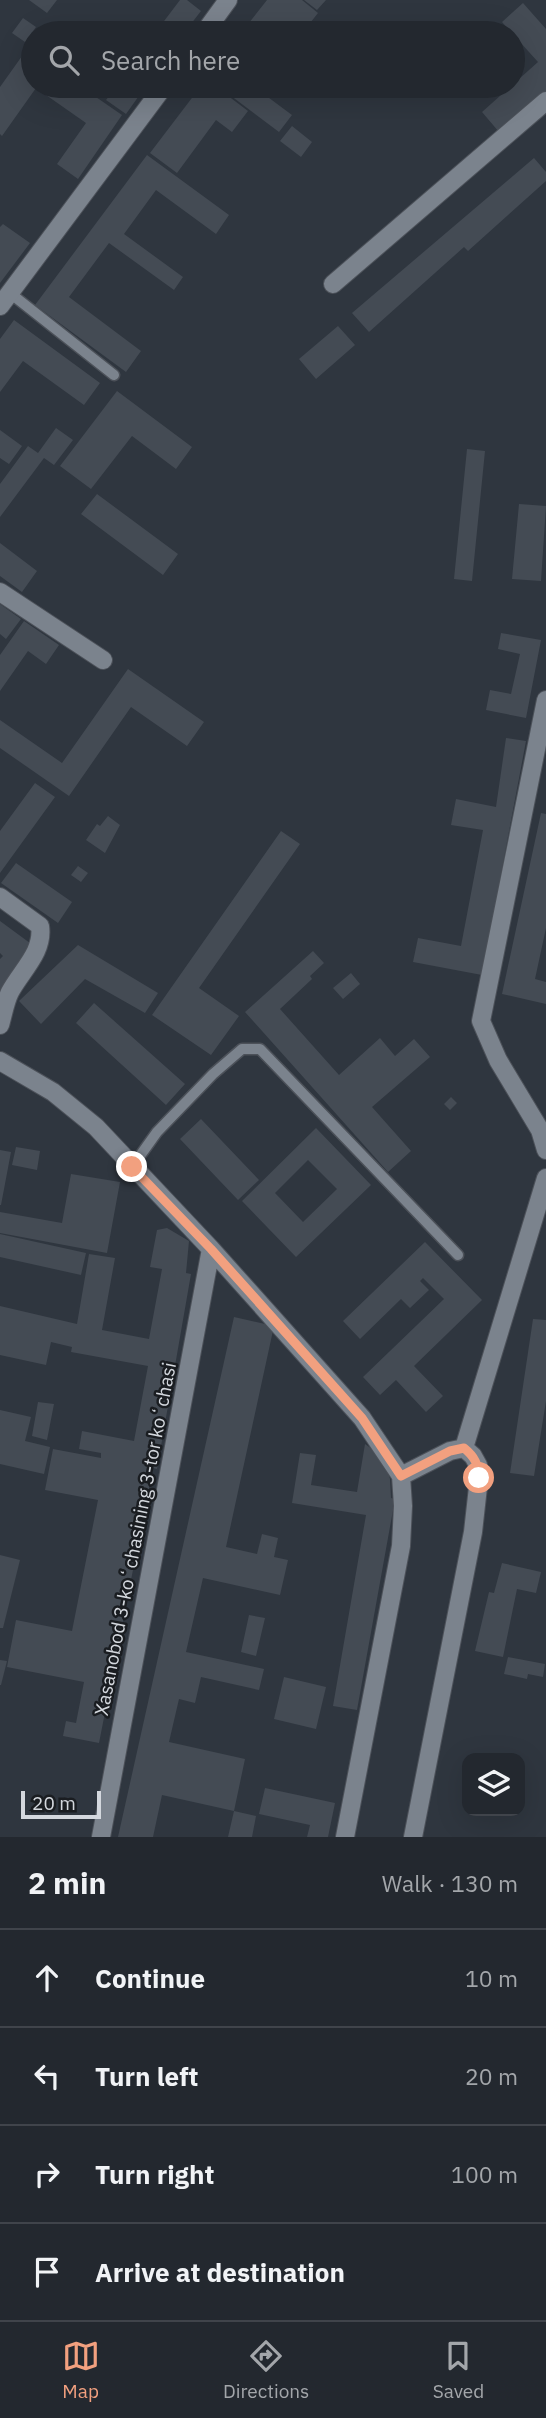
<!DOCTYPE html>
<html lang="en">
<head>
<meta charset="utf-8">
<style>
  body { margin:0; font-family:"IBM Plex Sans",sans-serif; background:#2f343b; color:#f1f3f6 }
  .controls { position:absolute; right:21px; bottom:21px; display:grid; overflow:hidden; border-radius:14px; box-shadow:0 7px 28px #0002 }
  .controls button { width:63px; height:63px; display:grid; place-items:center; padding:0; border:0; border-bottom:2px solid #40444b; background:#23282f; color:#f1f3f6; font:35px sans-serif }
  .scale { position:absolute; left:21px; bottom:18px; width:80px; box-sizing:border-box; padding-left:7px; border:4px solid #d4d8de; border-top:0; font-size:19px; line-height:24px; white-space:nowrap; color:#d4d8de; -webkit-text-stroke:5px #1a1d21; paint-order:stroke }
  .stop { position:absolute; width:21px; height:21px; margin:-16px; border:5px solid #f2a07f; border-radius:50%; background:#fff }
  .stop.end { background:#f2a07f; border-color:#fff; box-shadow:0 2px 7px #0008 }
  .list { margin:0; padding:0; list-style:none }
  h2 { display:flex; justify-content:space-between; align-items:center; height:91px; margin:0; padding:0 28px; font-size:30px }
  h2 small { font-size:23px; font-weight:400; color:#a3a6aa }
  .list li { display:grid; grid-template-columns:46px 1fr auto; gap:21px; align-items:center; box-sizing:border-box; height:98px; padding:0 28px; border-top:2px solid #40444b }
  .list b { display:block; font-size:26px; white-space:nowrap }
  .list em { font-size:23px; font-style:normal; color:#a3a6aa }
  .icon { flex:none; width:38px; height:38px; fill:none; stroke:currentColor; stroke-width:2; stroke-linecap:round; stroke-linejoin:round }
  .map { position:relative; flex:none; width:546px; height:1837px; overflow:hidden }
  .search { position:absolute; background:#23282f; box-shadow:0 7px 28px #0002; left:21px; right:21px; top:21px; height:77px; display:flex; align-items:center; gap:18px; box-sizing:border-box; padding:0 24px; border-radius:38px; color:#a3a6aa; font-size:26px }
  .sheet { height:483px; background:#23282f }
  nav { display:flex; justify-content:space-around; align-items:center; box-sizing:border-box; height:98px; border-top:2px solid #40444b; background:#23282f; font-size:19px; color:#a3a6aa }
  nav a { display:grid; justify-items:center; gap:4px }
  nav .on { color:#f2a07f }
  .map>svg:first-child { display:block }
  .building { fill:#444b54; fill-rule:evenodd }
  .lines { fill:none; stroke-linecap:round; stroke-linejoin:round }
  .lane-casing { stroke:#4c5159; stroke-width:13 }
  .street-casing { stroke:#4c5159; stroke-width:20 }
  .lane { stroke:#7b838d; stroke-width:10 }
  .street { stroke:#7b838d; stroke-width:18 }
  .route { stroke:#f2a07f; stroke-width:9 }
  .labels { text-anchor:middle; stroke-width:5; stroke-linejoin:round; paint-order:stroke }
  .street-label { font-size:19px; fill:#d4d8de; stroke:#1a1d21 }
</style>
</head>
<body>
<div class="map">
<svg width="546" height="1837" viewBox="0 0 546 1837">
  <rect width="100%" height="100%" fill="#2f363f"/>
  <path class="building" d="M29,0H57L47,13Z
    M180,0H187L201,11L184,33H155Z
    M267,0H302L318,13L303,32L289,22L280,33H241Z
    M304,0H326L317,10Z
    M523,3L546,29V91L499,132L482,112L538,62L502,22Z
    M23,18L36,27L25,42L12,33Z
    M112,21L129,33H103Z
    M27,49L33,53V86H80L122,115L78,179L57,164L86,123L36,88L2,136L0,134V87Z
    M117,86H146L126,114L106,100Z
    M201,86H215L248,111L232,132L216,120L177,173L150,153Z
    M218,86H253L292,115L279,132Z
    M292,126L312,142L301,157L280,141Z
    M147,155L229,215L216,234L156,190L124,234L183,277L174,290L109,243L69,297L141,351L126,372L35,305Z
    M534,158L546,172V181L468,251L464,247L369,332L352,313Z
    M3,224L30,243L0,283V227Z
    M14,320L100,383L84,405L23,361L0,392V339Z
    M338,326L355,345L316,379L299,359Z
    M117,391L192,447L176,469L132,436L91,489L60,466Z
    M56,428L73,440L54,465L44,458L0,517V484L28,446L38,453Z
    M0,430L22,446L9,464L0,458Z
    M467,449L485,451L472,581L454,579Z
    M97,494L178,554L163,575L81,514Z
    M519,504L546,506L541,581L512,579Z
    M0,543L37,571L22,592L0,576Z
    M0,604L21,619L6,639L0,634Z
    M24,621L59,645L46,664L28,651L0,691V655Z
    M501,633L541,640L526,718L486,710L490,690L511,694L520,654L498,649Z
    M128,669L204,722L187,746L131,707L69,796L0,748V720L62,763Z
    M506,738L526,741L482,975L413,962L418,938L461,946L483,830L451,825L456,799L496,807Z
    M35,783L55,797L0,873V831Z
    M541,813L546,814V928L535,979L546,982V1004L502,994Z
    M108,816L120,825L105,853L86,840L97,824L100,826Z
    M281,831L300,844L199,988L239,1016L211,1055L152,1015Z
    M16,863L72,902L58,923L1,883Z
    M78,866L88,873L81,882L71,875Z
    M0,921L34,946L0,992V959L3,956L0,953Z
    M78,945L158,993L145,1013L85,979L41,1024L19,1001Z
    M313,951L324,963L310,976L312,979L280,1009L339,1075L380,1038L395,1056L414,1039L430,1057L372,1107L411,1151L388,1172L245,1012Z
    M351,973L360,984L343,999L333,988Z
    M94,1003L185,1084L166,1105L76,1023Z
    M451,1097L457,1103L450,1110L444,1104Z
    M201,1119L259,1180L238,1200L180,1139Z
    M316,1128L371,1185L296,1257L242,1201ZM308,1160L337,1189L303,1222L275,1193Z
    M16,1147L40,1151L37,1170L12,1165Z
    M0,1150L11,1152L1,1205H0Z
    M71,1174L120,1182L107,1253L0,1233V1212L62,1223Z
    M167,1228L189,1241L186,1273L191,1274L157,1469L153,1468L99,1743L63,1736L66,1721L76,1723L84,1682L7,1667L16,1620L72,1631L98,1500L45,1490L53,1449L101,1458V1453L79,1449L82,1431L134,1441L148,1366L71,1352L72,1347L51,1342L46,1365L0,1355V1306L77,1324L89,1254L115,1258L102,1330L149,1339L162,1269L150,1267L157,1230Z
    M0,1234L86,1253L81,1275L0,1257Z
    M425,1242L482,1300L414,1366L443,1396L426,1412L396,1380L380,1395L363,1377L444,1299L423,1278L420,1281L429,1290L410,1308L401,1299L360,1339L343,1321Z
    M234,1317L274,1326L226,1547L257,1554L262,1534L278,1538L274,1557L288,1560L280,1595L203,1578L186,1652L264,1669L259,1690L201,1677L195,1703L179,1699L169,1742L245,1759L234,1811L256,1816L252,1837H228L234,1811L162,1795L153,1837H118Z
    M533,1319L546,1320V1401L534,1476L510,1473Z
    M38,1402L54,1404L47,1440L32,1436Z
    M0,1410L31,1417L25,1441L50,1447L44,1474L0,1464Z
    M365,1444L385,1458L390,1479L391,1498L395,1499L357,1710L333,1706L366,1515L292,1503L300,1453L316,1455L311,1485L357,1492Z
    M0,1555L20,1560L3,1628H0Z
    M502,1563L541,1572L536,1593L517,1589L503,1657L475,1651L489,1592L494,1593Z
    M249,1615L265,1618L256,1656L241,1652Z
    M508,1657L545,1664L543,1677L528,1674L527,1679L504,1674Z
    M0,1660L7,1661L1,1685H0Z
    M284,1677L326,1687L316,1729L274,1719Z
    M265,1788L335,1803L328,1837H307L310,1825L259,1814Z"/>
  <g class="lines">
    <g class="lane-casing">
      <path id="lane" d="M10,293L114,375
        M132,1167L157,1132L213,1074L242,1049H260L458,1255"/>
    </g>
    <g class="street-casing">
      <path id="street" d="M204,33L228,0
        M333,284L546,101
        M0,306L164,86
        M0,592L103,660
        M546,700L481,1021L498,1060L540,1130L546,1150
        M0,897L40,926C44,952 21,971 10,992C5,1002 3,1015 0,1025
        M0,1061L53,1092L96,1127L211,1249L362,1418L401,1476L403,1506L401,1546L345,1837
        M401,1476L450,1451L464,1448L546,1178
        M101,1837L211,1249
        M413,1837L473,1532L479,1478L478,1465L473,1456L464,1448"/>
    </g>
    <use href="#lane" class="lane"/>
    <use href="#street" class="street"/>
  </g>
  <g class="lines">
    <path class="route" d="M132,1167L211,1249L362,1418L401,1476L450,1451L464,1448C475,1457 478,1464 479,1478"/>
  </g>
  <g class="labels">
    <g class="street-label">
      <text transform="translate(135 1539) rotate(-79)" y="7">Xasanobod 3-koʻchasining 3-tor koʻchasi</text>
    </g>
  </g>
</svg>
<div class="controls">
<button><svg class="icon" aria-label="layers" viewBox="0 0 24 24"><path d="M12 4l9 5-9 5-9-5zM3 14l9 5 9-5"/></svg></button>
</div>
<div class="scale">20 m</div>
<div class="stop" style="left:479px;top:1478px"></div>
<div class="stop end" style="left:132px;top:1167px"></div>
<div class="search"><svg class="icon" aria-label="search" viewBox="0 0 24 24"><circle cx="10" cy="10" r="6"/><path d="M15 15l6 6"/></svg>Search here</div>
</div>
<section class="sheet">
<h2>2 min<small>Walk · 130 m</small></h2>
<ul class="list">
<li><svg class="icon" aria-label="ahead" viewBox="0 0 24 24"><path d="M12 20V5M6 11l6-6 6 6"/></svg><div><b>Continue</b></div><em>10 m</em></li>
<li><svg class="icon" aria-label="left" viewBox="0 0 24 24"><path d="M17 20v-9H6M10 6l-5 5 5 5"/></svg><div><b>Turn left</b></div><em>20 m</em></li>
<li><svg class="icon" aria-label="right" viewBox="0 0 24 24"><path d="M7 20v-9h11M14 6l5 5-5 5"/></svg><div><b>Turn right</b></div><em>100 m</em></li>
<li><svg class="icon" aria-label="arrive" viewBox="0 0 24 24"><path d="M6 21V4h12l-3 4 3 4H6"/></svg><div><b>Arrive at destination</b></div></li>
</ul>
</section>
<nav>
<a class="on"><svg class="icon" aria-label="map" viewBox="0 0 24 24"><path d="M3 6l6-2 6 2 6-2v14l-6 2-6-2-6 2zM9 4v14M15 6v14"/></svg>Map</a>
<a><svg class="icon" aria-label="directions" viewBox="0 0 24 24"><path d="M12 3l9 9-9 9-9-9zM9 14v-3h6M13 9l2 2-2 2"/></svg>Directions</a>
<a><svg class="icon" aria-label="saved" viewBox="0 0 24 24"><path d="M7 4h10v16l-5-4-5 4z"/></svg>Saved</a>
</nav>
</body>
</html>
